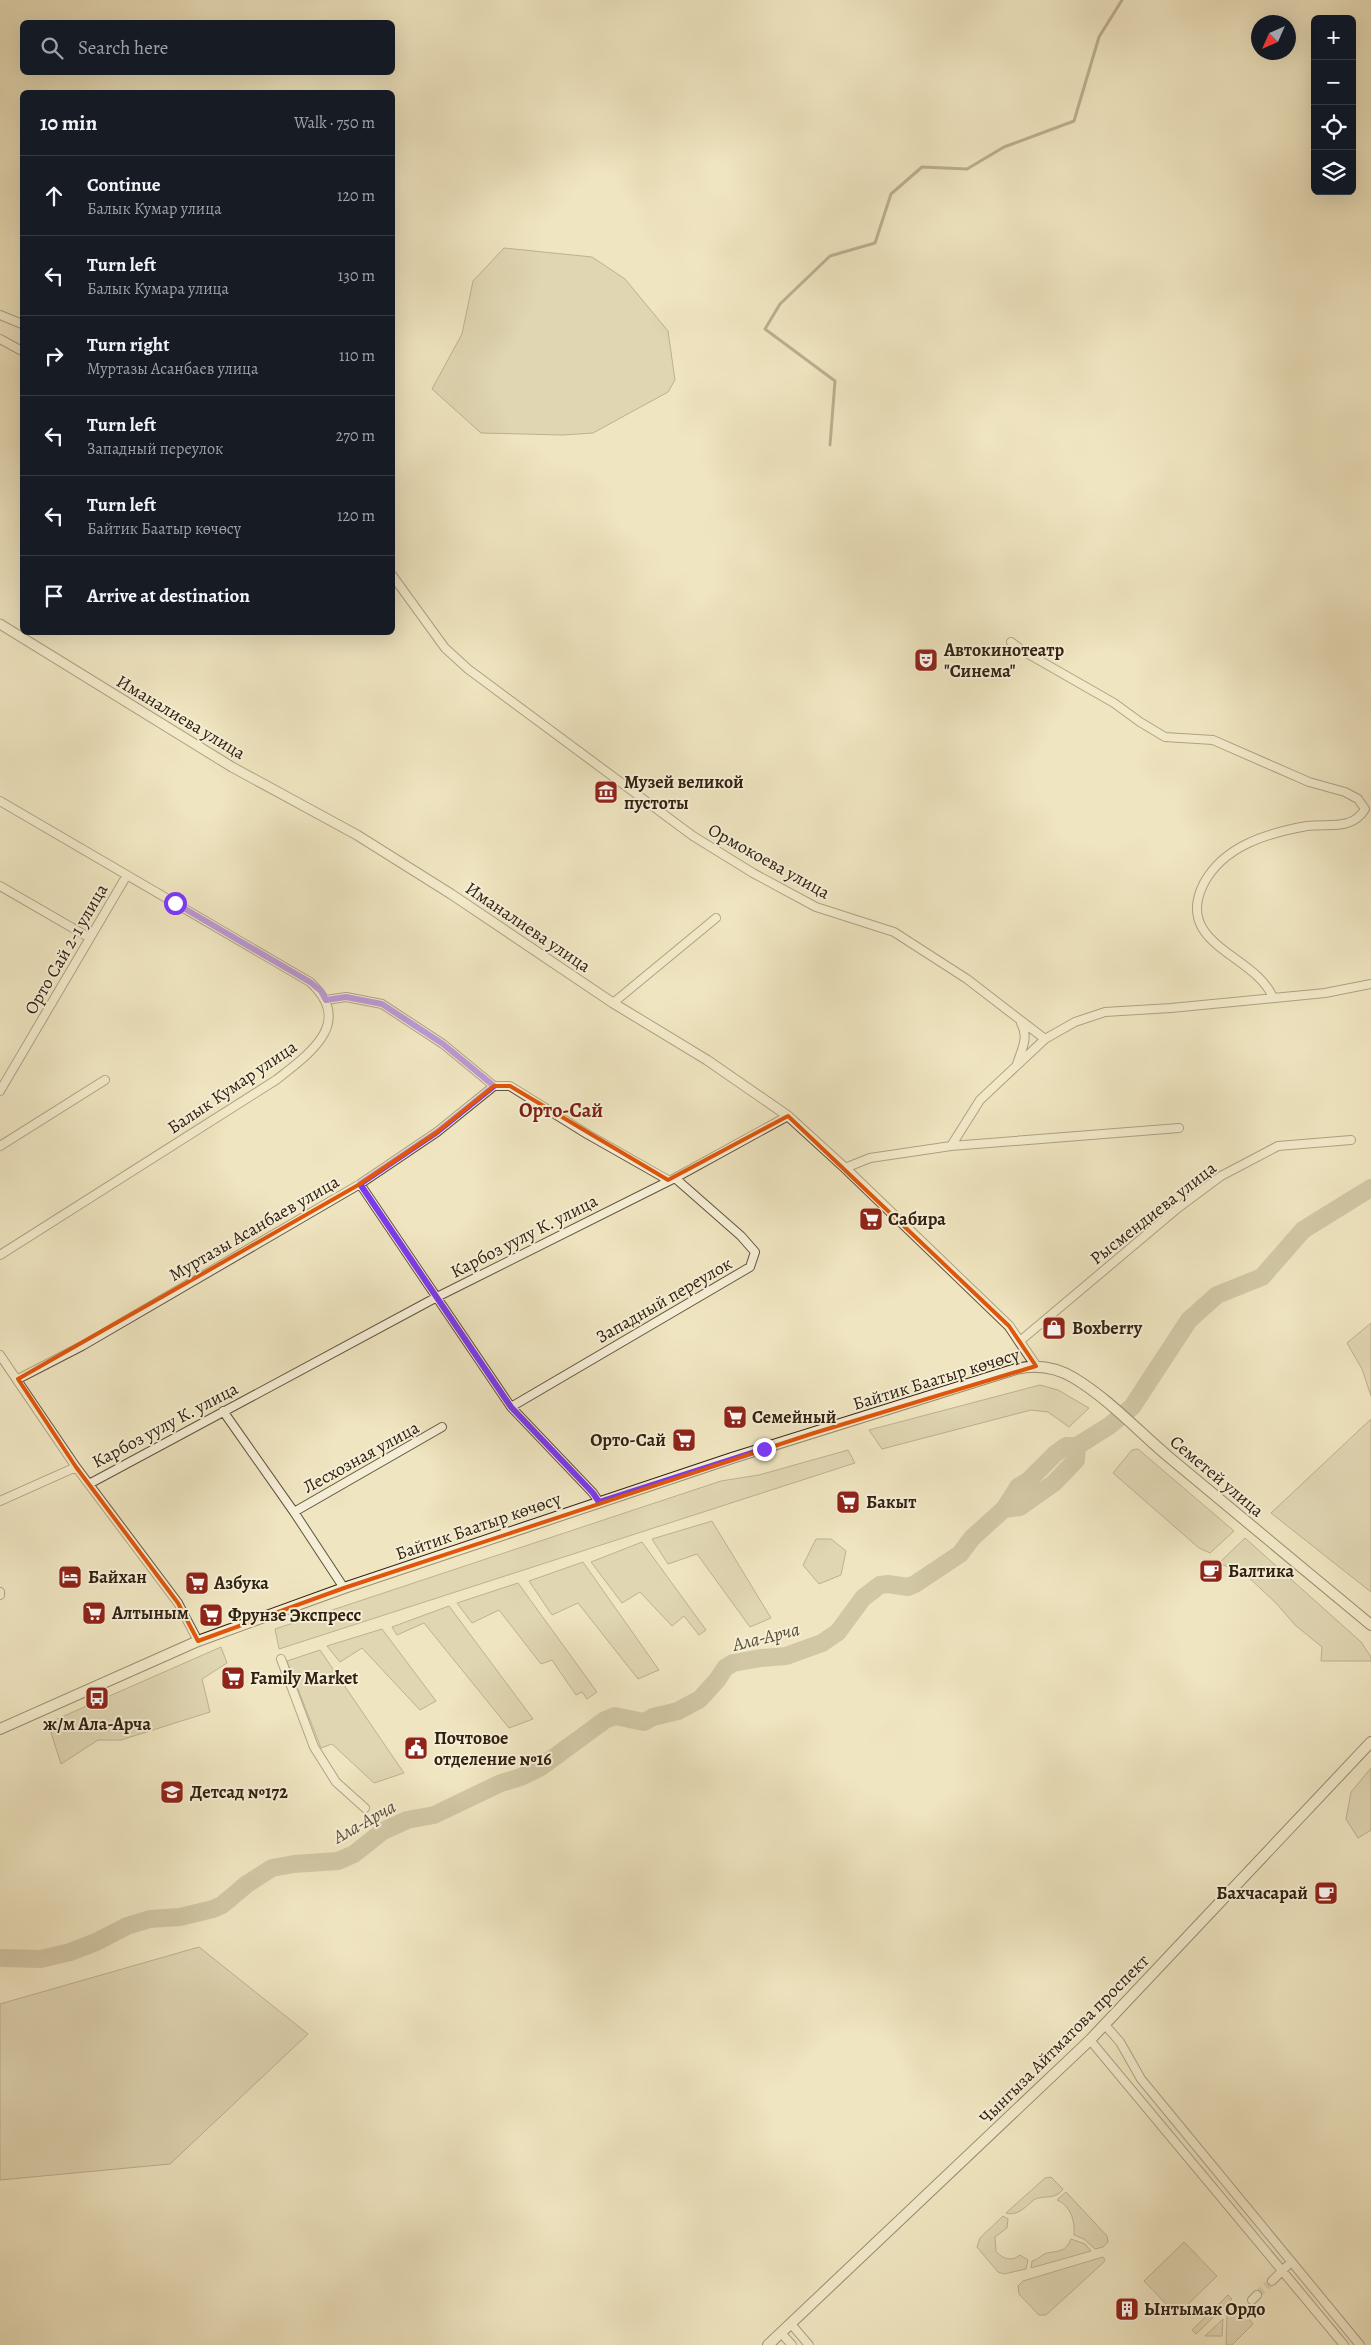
<!DOCTYPE html>
<html lang="en">
<head>
<meta charset="utf-8">
<style>
  body { margin:0; font-family:Alegreya,serif; background:#20242c; color:#f1f3f6 }
  .controls { position:absolute; right:15px; top:15px; display:grid; overflow:hidden; border-radius:8px; box-shadow:0 5px 20px #0002 }
  .controls button { width:45px; height:45px; display:grid; place-items:center; padding:0; border:0; border-bottom:1px solid #363941; background:#171b24; color:#f1f3f6; font:25px sans-serif }
  .compass { position:absolute; left:1251px; top:15px; width:45px; height:45px; border-radius:50%; background:#171b24; box-shadow:0 5px 20px #0002; rotate:225deg }
  .stop { position:absolute; width:15px; height:15px; margin:-11px; border:4px solid #7c3aed; border-radius:50%; background:#fff }
  .stop.end { background:#7c3aed; border-color:#fff; box-shadow:0 1px 5px #0008 }
  .list { margin:0; padding:0; list-style:none }
  h2 { display:flex; justify-content:space-between; align-items:center; height:65px; margin:0; padding:0 20px; font-size:21px }
  h2 small { font-size:16px; font-weight:400; color:#9ea1a6 }
  .list li { display:grid; grid-template-columns:32px 1fr auto; gap:15px; align-items:center; box-sizing:border-box; height:80px; padding:0 20px; border-top:1px solid #363941 }
  .list b { display:block; font-size:19px; white-space:nowrap }
  .list p { margin:0; font-size:16px; white-space:nowrap; color:#9ea1a6 }
  .list em { font-size:16px; font-style:normal; color:#9ea1a6 }
  .icon { flex:none; width:28px; height:28px; fill:none; stroke:currentColor; stroke-width:2; stroke-linecap:round; stroke-linejoin:round }
  .map { position:relative; flex:none; width:1371px; height:2345px; overflow:hidden }
  .search { position:absolute; background:#171b24; box-shadow:0 5px 20px #0002; left:20px; top:20px; width:375px; height:55px; display:flex; align-items:center; gap:12px; box-sizing:border-box; padding:0 18px; border-radius:8px; color:#9ea1a6; font-size:19px }
  .panel { position:absolute; background:#171b24; box-shadow:0 5px 20px #0002; left:20px; top:90px; width:375px; height:545px; border-radius:8px }
  .map>svg:first-child { display:block }
  .green { fill:#cfc4a2; stroke:#807259 }
  .lines { fill:none; stroke-linecap:round; stroke-linejoin:round }
  .stream { stroke:#7c6e56; stroke-width:3 }
  .river { stroke:#aea284; stroke-width:18 }
  .minor-tunnel { stroke:#c9be9d; stroke-width:8; stroke-dasharray:8 4; stroke-linecap:butt }
  .minor-casing { stroke:#60523c; stroke-width:10 }
  .tertiary-casing { stroke:#60523c; stroke-width:11 }
  .secondary-casing { stroke:#302110; stroke-width:12 }
  .minor { stroke:#f5eed6; stroke-width:8 }
  .tertiary { stroke:#f5eed6; stroke-width:9 }
  .secondary { stroke:#f5eed6; stroke-width:10 }
  .route { stroke:#7c3aed; stroke-width:6 }
  .marked { fill:none; stroke:#df560c; stroke-width:4; stroke-linejoin:round }
  .labels { text-anchor:middle; stroke-width:4; stroke-linejoin:round; paint-order:stroke }
  .poi-label { font-size:18px; font-weight:bold; fill:#302110; stroke:#f5eed6; text-anchor:start }
  .street-label { font-size:18px; fill:#302110; stroke:#f5eed6 }
  .water-label { font-size:19px; font-style:italic; fill:#5c4e39; stroke:#f5eed6 }
  .quarter-label { font-size:20px; font-weight:bold; fill:#7a1f14; stroke:#f5eed6 }
</style>
</head>
<body>
<div class="map">
<svg width="1371" height="2345" viewBox="0 0 1371 2345">
  <rect width="100%" height="100%" fill="#efe5c0"/>
  <filter id="stains"><feTurbulence type="fractalNoise" baseFrequency=".004" numOctaves="4"/><feColorMatrix values="0 0 0 0 .2 0 0 0 0 .09 0 0 0 0 .02 0 0 0 .5 -.17"/></filter>
  <radialGradient id="worn" r=".72"><stop offset=".6" stop-color="#630" stop-opacity="0"/><stop offset="1" stop-color="#630" stop-opacity=".3"/></radialGradient>
  <path class="green" d="M504,248L592,257L625,279L668,331L675,380L668,392L593,433L563,435L481,433L432,389L462,334L473,281Z
    M1371,1323V1396L1362,1369L1347,1343Z
    M1040,1385L1058,1390L1089,1408L1069,1427L1048,1412L1031,1410L882,1449L869,1430Z
    M1371,1419V1592L1271,1513Z
    M1138,1449L1234,1531L1210,1553L1199,1548L1113,1473L1132,1450Z
    M848,1450L855,1463L279,1649L275,1629L721,1481L759,1475Z
    M712,1521L771,1618L750,1627L697,1554L668,1564L652,1539Z
    M1245,1538L1361,1642L1371,1657V1661H1321L1322,1647L1295,1625L1276,1603L1246,1575L1219,1563Z
    M816,1539H831L846,1551L841,1575L819,1584L803,1565Z
    M642,1542L706,1630L699,1635L684,1616L672,1626L640,1592L622,1603L591,1562Z
    M583,1562L659,1670L638,1679L578,1603L552,1615L529,1581Z
    M518,1583L597,1692L587,1699L582,1692L576,1695L552,1660L541,1664L499,1610L472,1623L457,1603Z
    M449,1606L533,1719L509,1728L424,1623L397,1635L392,1627Z
    M382,1629L436,1701L420,1710L362,1648L340,1662L327,1646Z
    M221,1647L227,1663L202,1679L210,1712L121,1740H98L61,1764L48,1723Z
    M320,1650L404,1773L374,1783L332,1744L321,1748L287,1661Z
    M1371,1768V1830L1358,1838L1346,1819L1351,1792Z
    M199,1947L308,2034L170,2164L0,2180V2004Z
    M1051,2177L1063,2189C1055,2200 1047,2195 1035,2199C1027,2205 1018,2217 1006,2213L1045,2178Z
    M1066,2192L1107,2236L1108,2242L1103,2247L1095,2249L1084,2239L1074,2235C1075,2221 1071,2206 1057,2200Z
    M1003,2216L1008,2219L1007,2228L995,2237L996,2251C1002,2259 1012,2262 1020,2255L1028,2260L1026,2269L1004,2274L998,2272L977,2247L980,2238Z
    M1071,2239L1085,2244L1091,2251L1031,2268L1032,2261C1038,2260 1042,2254 1047,2253C1058,2251 1066,2252 1071,2239Z
    M1184,2242L1217,2276L1179,2313L1172,2305L1169,2307L1144,2281Z
    M1103,2257L1105,2260L1104,2262L1046,2315H1039L1019,2294L1018,2286L1023,2281Z
    M1228,2295L1232,2299L1196,2334L1192,2330Z
    M1238,2305L1253,2324L1232,2345H1226L1227,2315Z
    M1223,2319L1222,2336H1205Z"/>
  <g class="lines">
    <path class="stream" d="M830,445L835,381L765,329L780,304L830,256L875,243L891,194L922,167L967,169L1004,147L1074,121L1099,37L1122,0"/>
    <path class="river" d="M1004,1509L1018,1487L1028,1481L1055,1454L1066,1446H1077
      M0,1958L41,1959L70,1952L96,1942L127,1926L150,1919L180,1917L213,1909L222,1905L247,1884L272,1868L294,1864L338,1861L354,1854L383,1831L407,1820L434,1815L501,1783L521,1777L541,1767L605,1720L615,1716L644,1722L653,1717L678,1711L700,1699L718,1679L725,1668L733,1663L761,1658L786,1656L822,1643L838,1632L863,1598L880,1585L888,1584L908,1587L915,1584L960,1554L972,1538L1004,1509L1020,1507L1054,1483L1076,1460L1077,1446L1109,1426L1132,1407L1189,1320L1217,1295L1262,1277L1303,1230L1371,1188"/>
    <path class="minor-tunnel" d="M1257,2295L1272,2281"/>
    <g class="minor-casing">
      <path id="minor" d="M0,315L22,324
        M0,339L22,351
        M392,575L445,648L468,669L693,836L753,873L816,907L894,932L967,979L1045,1039
        M1011,642L1023,651L1114,703L1140,722L1165,737L1213,740L1309,782L1345,792L1358,799L1365,809C1352,831 1328,823 1307,826C1267,833 1224,846 1204,883C1172,945 1257,955 1273,998
        M0,801L310,982C355,1023 309,1054 276,1080L0,1255
        M0,886L90,938
        M326,1000L346,997L382,1004L443,1044L494,1086
        M613,1003L716,918
        M1017,1064C1022,1049 1029,1037 1021,1023
        M494,1086H510L587,1134L668,1180
        M0,1091L127,875
        M0,1146L105,1080
        M951,1146L1179,1128
        M845,1168L870,1158L951,1146L980,1100L1045,1039L1075,1022L1105,1012L1171,1008L1325,993L1371,984
        M360,1184L511,1407L593,1493L599,1502
        M1020,1341L1178,1208L1221,1176L1278,1146L1351,1140
        M0,1355L76,1467L178,1603L198,1641
        M18,1379L82,1346L360,1184L437,1132L494,1086
        M511,1407L750,1267L755,1252L741,1236L675,1178
        M223,1411L294,1512L344,1588
        M89,1484L437,1297L675,1178L788,1116
        M0,1501L76,1467
        M294,1512L442,1427
        M0,1592V1595
        M281,1659L314,1747L336,1782L365,1808
        M1105,2025L1120,2042L1141,2079L1360,2345
        M1090,2040L1344,2345
        M1272,2281L1287,2266
        M1252,2300L1257,2295
        M791,2324L809,2345
        M781,2333L792,2345"/>
    </g>
    <g class="tertiary-casing">
      <path id="tertiary" d="M0,624L232,767L357,835L451,894L613,1003L707,1060L788,1116L845,1168L1009,1326L1036,1366"/>
    </g>
    <g class="secondary-casing">
      <path id="secondary" d="M0,1729L198,1641L344,1588L732,1458L1016,1369C1037,1364 1056,1367 1074,1378C1109,1399 1139,1432 1170,1458C1237,1514 1304,1569 1371,1625
        M768,2345L1090,2040L1371,1742"/>
    </g>
    <use href="#minor" class="minor"/>
    <use href="#tertiary" class="tertiary"/>
    <use href="#secondary" class="secondary"/>
  </g>
  <g class="lines">
    <path class="route" d="M175,903L310,982L321,991L326,1000L346,997L382,1004L443,1044L494,1086L437,1132L360,1184L511,1407L593,1493L599,1502L764,1449"/>
  </g>
  <path d="M0 0H1371V2345H0ZM494,1086H510L668,1180L788,1116L1009,1326L1036,1366L814,1433L344,1588L198,1641L178,1603L76,1467L18,1379L360,1184L437,1132Z" fill="#efe5c0" fill-opacity=".55" fill-rule="evenodd"/>
  <path class="marked" d="M494,1086H510L668,1180L788,1116L1009,1326L1036,1366L814,1433L344,1588L198,1641L178,1603L76,1467L18,1379L360,1184L437,1132Z"/>
  <defs>
    <g id="theatre-square" transform="scale(1.25)"><rect x="-9" y="-9" width="18" height="18" rx="4" fill="#8f2418" stroke="#f5eed6"/><path d="M-5-5.5Q0-4 5-5.5V0Q5 5 0 6Q-5 5-5 0ZM-3.3-2.5H-1v1.5H-3.3ZM1-2.5H3.3v1.5H1ZM-2.8 1Q0 5.5 2.8 1Z" fill="#fff"/></g>
    <g id="museum-square" transform="scale(1.25)"><rect x="-9" y="-9" width="18" height="18" rx="4" fill="#8f2418" stroke="#f5eed6"/><path d="M0-6L6-3V-2H-6V-3ZM-5-1h2V3h-2ZM-1-1h2V3h-2ZM3-1h2V3H3ZM-6 4H6V6H-6Z" fill="#fff"/></g>
    <g id="supermarket-square" transform="scale(1.25)"><rect x="-9" y="-9" width="18" height="18" rx="4" fill="#8f2418" stroke="#f5eed6"/><path d="M-6-5.5h2.5l.6 2H6L4.5 2H-2.5L-4.4-4H-6ZM-1.5 3.2a1.3 1.3 0 1 0 .1 0ZM3 3.2a1.3 1.3 0 1 0 .1 0Z" fill="#fff"/></g>
    <g id="shop-square" transform="scale(1.25)"><rect x="-9" y="-9" width="18" height="18" rx="4" fill="#8f2418" stroke="#f5eed6"/><path d="M-5-2.5h2.3a2.7 3.5 0 0 1 5.4 0H5L5.5 6h-11ZM-1.5-2.5h3a1.5 2.3 0 0 0-3 0Z" fill="#fff"/></g>
    <g id="cafe-square" transform="scale(1.25)"><rect x="-9" y="-9" width="18" height="18" rx="4" fill="#8f2418" stroke="#f5eed6"/><path d="M-5.5-4.5H6V0H3Q3 3.5 0 3.5H-2.5Q-5.5 3.5-5.5 0ZM3-3.2v2h1.7v-2ZM-6 4.5H4V6H-6Z" fill="#fff"/></g>
    <g id="hotel-square" transform="scale(1.25)"><rect x="-9" y="-9" width="18" height="18" rx="4" fill="#8f2418" stroke="#f5eed6"/><path d="M-6-4.5h1.5V1H6V5H4.5V3h-9V5H-6ZM-4 0a1.8 1.8 0 1 1 3.6 0ZM.5 0V-2.5h3Q6-2.5 6 0Z" fill="#fff"/></g>
    <g id="bus-square" transform="scale(1.25)"><rect x="-9" y="-9" width="18" height="18" rx="4" fill="#8f2418" stroke="#f5eed6"/><path d="M-5-6H5V4H4V6H2V4H-2V6H-4V4H-5ZM-3.5-4V0h7V-4ZM-3.5 1.2v1.5H-2V1.2ZM2 1.2v1.5H3.5V1.2Z" fill="#fff"/></g>
    <g id="civic-square" transform="scale(1.25)"><rect x="-9" y="-9" width="18" height="18" rx="4" fill="#8f2418" stroke="#f5eed6"/><path d="M-.6-6.5H3V-4.5H.6V-3L4-1V1h2V6H-6V1h2V-1L-.6-3ZM-1.2 2.5V6h2.4V2.5Z" fill="#fff"/></g>
    <g id="school-square" transform="scale(1.25)"><rect x="-9" y="-9" width="18" height="18" rx="4" fill="#8f2418" stroke="#f5eed6"/><path d="M0-5L7-2L0 1L-7-2ZM-4 1L0 2.5L4 1V4Q0 6-4 4Z" fill="#fff"/></g>
    <g id="building-square" transform="scale(1.25)"><rect x="-9" y="-9" width="18" height="18" rx="4" fill="#8f2418" stroke="#f5eed6"/><path d="M-4-6H4V6H1V3H-1V6H-4ZM-2.5-4.3h1.7v1.8h-1.7ZM.8-4.3h1.7v1.8H.8ZM-2.5-1h1.7V.8h-1.7ZM.8-1h1.7V.8H.8Z" fill="#fff"/></g>
  </defs>
  <g fill-rule="evenodd">
    <use href="#theatre-square" x="926" y="660"/>
    <use href="#museum-square" x="606" y="792"/>
    <use href="#supermarket-square" x="871" y="1219"/>
    <use href="#shop-square" x="1054" y="1328"/>
    <use href="#supermarket-square" x="735" y="1417"/>
    <use href="#supermarket-square" x="684" y="1440"/>
    <use href="#supermarket-square" x="848" y="1502"/>
    <use href="#cafe-square" x="1211" y="1571"/>
    <use href="#hotel-square" x="70" y="1577"/>
    <use href="#supermarket-square" x="197" y="1583"/>
    <use href="#supermarket-square" x="94" y="1613"/>
    <use href="#supermarket-square" x="211" y="1615"/>
    <use href="#supermarket-square" x="233" y="1678"/>
    <use href="#bus-square" x="97" y="1698"/>
    <use href="#civic-square" x="416" y="1748"/>
    <use href="#school-square" x="172" y="1792"/>
    <use href="#cafe-square" x="1326" y="1893"/>
    <use href="#building-square" x="1127" y="2309"/>
  </g>
  <g class="labels">
    <g class="poi-label">
      <text x="944" y="656">Автокинотеатр<tspan x="944" dy="21">"Синема"</tspan></text>
      <text x="624" y="788">Музей великой<tspan x="624" dy="21">пустоты</tspan></text>
      <text x="888" y="1225">Сабира</text>
      <text x="1072" y="1334">Boxberry</text>
      <text x="752" y="1423">Семейный</text>
      <text x="666" y="1446" text-anchor="end">Орто-Сай</text>
      <text x="866" y="1508">Бакыт</text>
      <text x="1228" y="1577">Балтика</text>
      <text x="88" y="1583">Байхан</text>
      <text x="214" y="1589">Азбука</text>
      <text x="112" y="1619">Алтыным</text>
      <text x="228" y="1621">Фрунзе Экспресс</text>
      <text x="250" y="1684">Family Market</text>
      <text x="97" y="1730" text-anchor="middle">ж/м Ала-Арча</text>
      <text x="434" y="1744">Почтовое<tspan x="434" dy="21">отделение №16</tspan></text>
      <text x="190" y="1798">Детсад №172</text>
      <text x="1308" y="1899" text-anchor="end">Бахчасарай</text>
      <text x="1144" y="2315">Ынтымак Ордо</text>
    </g>
    <g class="street-label">
      <text transform="translate(181 717) rotate(31)" y="6">Иманалиева улица</text>
      <text transform="translate(769 861) rotate(29)" y="6">Ормокоева улица</text>
      <text transform="translate(528 927) rotate(34)" y="6">Иманалиева улица</text>
      <text transform="translate(66 949) rotate(-60)" y="6">Орто Сай 2-1 улица</text>
      <text transform="translate(232 1087) rotate(-34)" y="6">Балык Кумар улица</text>
      <text transform="translate(1153 1213) rotate(-38)" y="6">Рысмендиева улица</text>
      <text transform="translate(254 1228) rotate(-30)" y="6">Муртазы Асанбаев улица</text>
      <text transform="translate(524 1236) rotate(-27)" y="6">Карбоз уулу К. улица</text>
      <text transform="translate(664 1300) rotate(-30)" y="6">Западный переулок</text>
      <text transform="translate(936 1379) rotate(-17)" y="6">Байтик Баатыр көчөсү</text>
      <text transform="translate(165 1425) rotate(-28)" y="6">Карбоз уулу К. улица</text>
      <text transform="translate(361 1457) rotate(-29)" y="6">Лесхозная улица</text>
      <text transform="translate(1217 1476) rotate(40)" y="6">Семетей улица</text>
      <text transform="translate(478 1526) rotate(-19)" y="6">Байтик Баатыр көчөсү</text>
      <text transform="translate(1064 2039) rotate(-45)" y="6">Чынгыза Айтматова проспект</text>
    </g>
    <g class="water-label">
      <text transform="translate(766 1636) rotate(-14)" y="7">Ала-Арча</text>
      <text transform="translate(364 1821) rotate(-29)" y="7">Ала-Арча</text>
    </g>
    <g class="quarter-label">
      <text x="561" y="1117">Орто-Сай</text>
    </g>
  </g>
  <rect width="100%" height="100%" filter="url(#stains)"/>
  <rect width="100%" height="100%" fill="url(#worn)"/>
</svg>
<div class="controls">
<button>+</button>
<button>−</button>
<button><svg class="icon" aria-label="locate" viewBox="0 0 24 24"><circle cx="12" cy="12" r="6"/><path d="M12 2v4M12 18v4M2 12h4M18 12h4"/></svg></button>
<button><svg class="icon" aria-label="layers" viewBox="0 0 24 24"><path d="M12 4l9 5-9 5-9-5zM3 14l9 5 9-5"/></svg></button>
</div>
<svg class="compass" viewBox="-18 -18 36 36"><path d="M0-13l5 13h-10z" fill="#e53935"/><path d="M0 13l5-13h-10z" fill="#9ea1a6"/></svg>
<div class="stop" style="left:175px;top:903px"></div>
<div class="stop end" style="left:764px;top:1449px"></div>
<div class="search"><svg class="icon" aria-label="search" viewBox="0 0 24 24"><circle cx="10" cy="10" r="6"/><path d="M15 15l6 6"/></svg>Search here</div>
<section class="panel">
<h2>10 min<small>Walk · 750 m</small></h2>
<ul class="list">
<li><svg class="icon" aria-label="ahead" viewBox="0 0 24 24"><path d="M12 20V5M6 11l6-6 6 6"/></svg><div><b>Continue</b><p>Балык Кумар улица</p></div><em>120 m</em></li>
<li><svg class="icon" aria-label="left" viewBox="0 0 24 24"><path d="M17 20v-9H6M10 6l-5 5 5 5"/></svg><div><b>Turn left</b><p>Балык Кумара улица</p></div><em>130 m</em></li>
<li><svg class="icon" aria-label="right" viewBox="0 0 24 24"><path d="M7 20v-9h11M14 6l5 5-5 5"/></svg><div><b>Turn right</b><p>Муртазы Асанбаев улица</p></div><em>110 m</em></li>
<li><svg class="icon" aria-label="left" viewBox="0 0 24 24"><path d="M17 20v-9H6M10 6l-5 5 5 5"/></svg><div><b>Turn left</b><p>Западный переулок</p></div><em>270 m</em></li>
<li><svg class="icon" aria-label="left" viewBox="0 0 24 24"><path d="M17 20v-9H6M10 6l-5 5 5 5"/></svg><div><b>Turn left</b><p>Байтик Баатыр көчөсү</p></div><em>120 m</em></li>
<li><svg class="icon" aria-label="arrive" viewBox="0 0 24 24"><path d="M6 21V4h12l-3 4 3 4H6"/></svg><div><b>Arrive at destination</b></div></li>
</ul>
</section>
</div>
</body>
</html>
